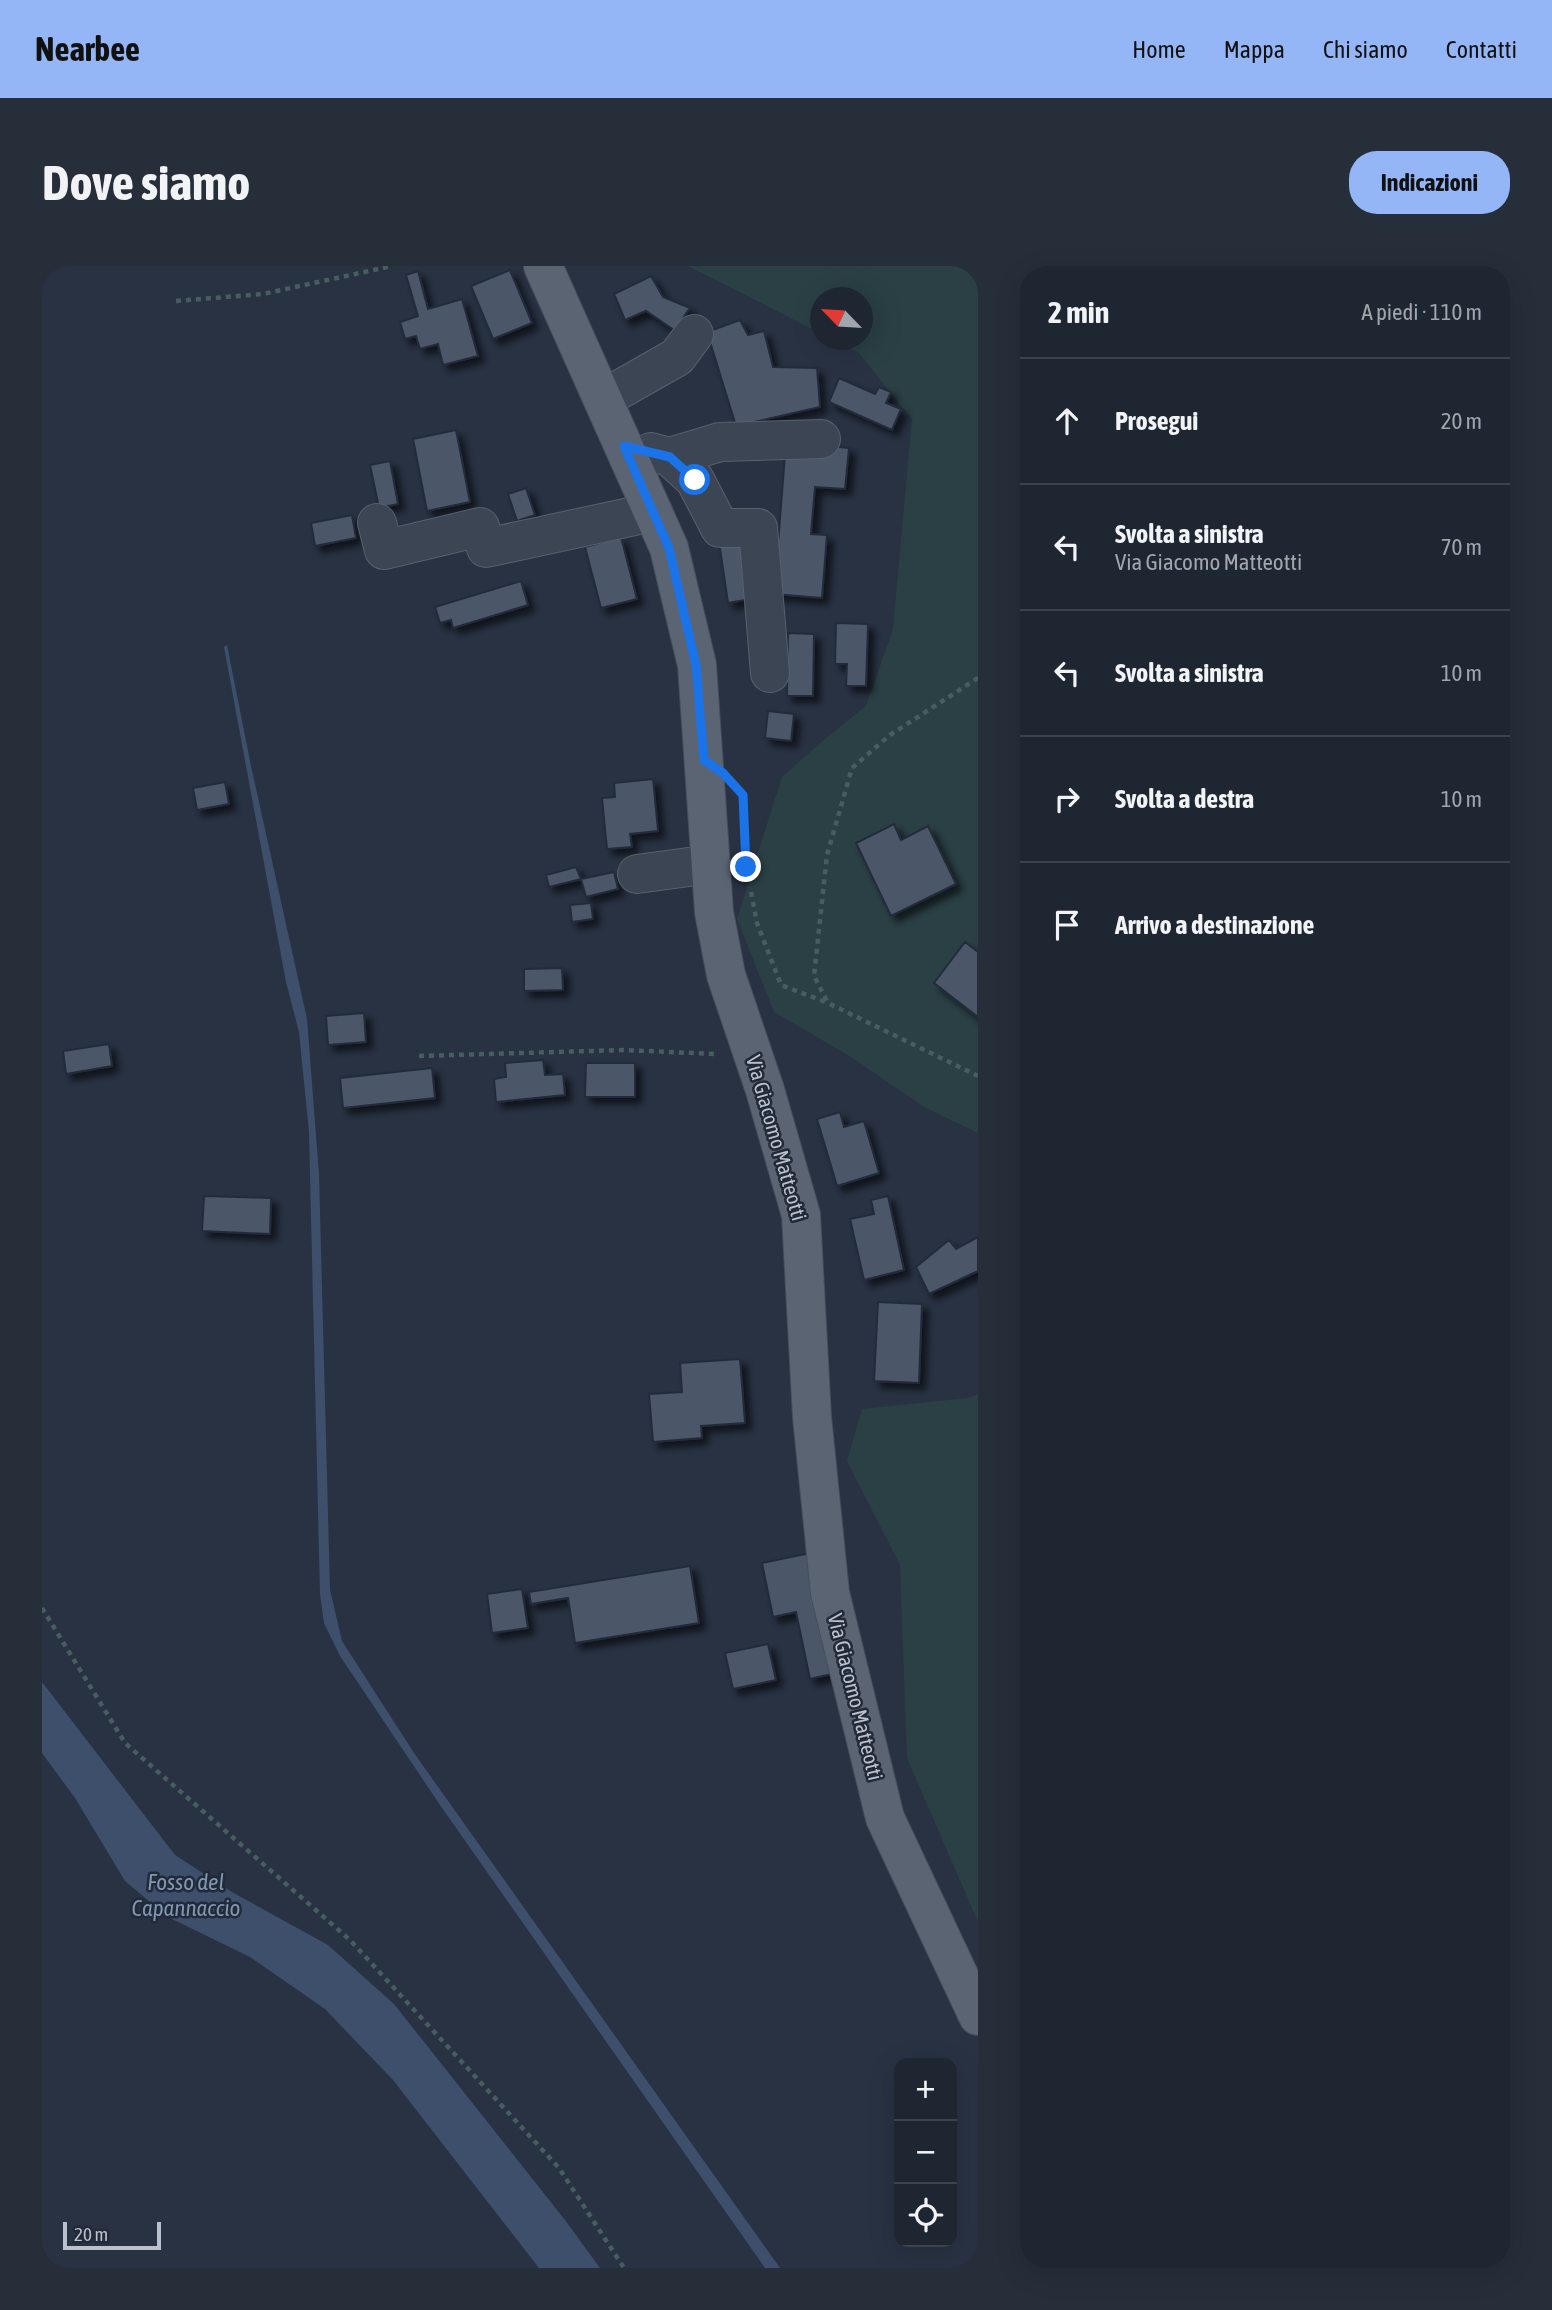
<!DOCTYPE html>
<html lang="it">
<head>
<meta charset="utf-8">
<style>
  body { margin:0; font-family:"Asap Condensed",sans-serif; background:#262e3a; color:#f1f3f6 }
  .controls { position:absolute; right:21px; bottom:21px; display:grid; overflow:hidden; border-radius:14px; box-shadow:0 7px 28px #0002 }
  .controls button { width:63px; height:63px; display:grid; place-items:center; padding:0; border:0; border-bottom:2px solid #3c434d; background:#1e2632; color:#f1f3f6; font:35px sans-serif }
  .compass { position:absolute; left:768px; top:21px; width:63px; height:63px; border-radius:50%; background:#1e2632; box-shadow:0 7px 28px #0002; rotate:295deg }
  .scale { position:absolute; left:21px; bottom:18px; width:98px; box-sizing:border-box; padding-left:7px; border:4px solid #bac0cc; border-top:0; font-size:19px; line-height:24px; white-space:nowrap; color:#bac0cc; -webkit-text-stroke:5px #212a38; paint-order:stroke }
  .stop { position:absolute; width:21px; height:21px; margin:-16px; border:5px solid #1a73e8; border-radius:50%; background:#fff }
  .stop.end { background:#1a73e8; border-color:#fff; box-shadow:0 2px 7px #0008 }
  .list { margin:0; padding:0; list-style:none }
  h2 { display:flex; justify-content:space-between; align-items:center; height:91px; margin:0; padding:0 28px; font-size:30px }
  h2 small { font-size:23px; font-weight:400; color:#a1a5ac }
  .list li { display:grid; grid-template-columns:46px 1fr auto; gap:21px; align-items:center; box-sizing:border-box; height:126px; padding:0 28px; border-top:2px solid #3c434d }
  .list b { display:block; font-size:26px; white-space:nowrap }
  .list p { margin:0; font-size:23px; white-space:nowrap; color:#a1a5ac }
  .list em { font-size:23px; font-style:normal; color:#a1a5ac }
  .icon { flex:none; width:38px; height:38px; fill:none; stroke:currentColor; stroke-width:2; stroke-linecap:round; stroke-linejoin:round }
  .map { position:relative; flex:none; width:936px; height:2002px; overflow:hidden; border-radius:28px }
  header { display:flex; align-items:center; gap:42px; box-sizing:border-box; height:98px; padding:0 35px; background:#95b6f6; color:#111 }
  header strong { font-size:33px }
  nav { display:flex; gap:38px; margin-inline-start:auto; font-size:24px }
  .intro { display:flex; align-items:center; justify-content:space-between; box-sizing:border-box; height:168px; padding:0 42px }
  h1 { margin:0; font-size:49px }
  .button { padding:18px 32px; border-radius:28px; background:#95b6f6; color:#111; font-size:24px; font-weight:700 }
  main { display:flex; gap:42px; padding:0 42px }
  aside { flex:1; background:#1e2632; border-radius:28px; box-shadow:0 7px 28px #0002 }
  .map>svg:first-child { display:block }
  .green { fill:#2a4044 }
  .water { fill:#3e4f6c }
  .building { fill:#4c5669; stroke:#232c3a; stroke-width:2; filter:url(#shadow) }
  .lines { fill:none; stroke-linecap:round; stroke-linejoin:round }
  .minor-casing { stroke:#58606d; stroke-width:40 }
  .major-casing { stroke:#464e5c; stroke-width:40 }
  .path { stroke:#485d60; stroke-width:4.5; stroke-dasharray:5 5; stroke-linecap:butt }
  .minor { stroke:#3c4553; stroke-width:38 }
  .major { stroke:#5b6473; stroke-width:38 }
  .route { stroke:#1a73e8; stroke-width:9 }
  .labels { text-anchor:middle; stroke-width:5; stroke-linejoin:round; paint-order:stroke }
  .street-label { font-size:21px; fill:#bac0cc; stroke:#212a38 }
  .water-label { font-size:23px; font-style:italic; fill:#8295b2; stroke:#212a38 }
</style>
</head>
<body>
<header>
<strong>Nearbee</strong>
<nav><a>Home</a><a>Mappa</a><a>Chi siamo</a><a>Contatti</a></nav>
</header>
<div class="intro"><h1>Dove siamo</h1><a class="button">Indicazioni</a></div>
<main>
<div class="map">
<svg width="936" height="2002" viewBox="0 0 936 2002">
  <defs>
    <filter id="shadow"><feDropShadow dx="6" dy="6" stdDeviation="3.5" flood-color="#0009"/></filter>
  </defs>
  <rect width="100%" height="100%" fill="#283243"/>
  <path class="green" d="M646,0H936V867L882,841L809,791L732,746L695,653L740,511L784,472L824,440L851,363L870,153L816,86L792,74H820V32H778V67Z
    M936,1128V1656L865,1492L858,1299L805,1195L820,1143L926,1132Z"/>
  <path class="water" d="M185,379L209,500L265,753L277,908L288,1324L300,1375L372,1487L738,2002H723L398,1539L298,1390L282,1357L278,1328L267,866L257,766L244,716L182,381Z
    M0,1416L133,1589L190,1626L286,1679L352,1738L523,1954L558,2002H497L351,1814L283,1743L208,1691L126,1651L83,1615L33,1532L0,1487Z"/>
  <path class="building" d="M468,4L490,57L451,73L429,20Z
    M376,5L386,43L420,33L436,90L401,99L396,78L378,83L374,70L363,73L358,56L376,50L364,9Z
    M609,10L621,31L648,42L632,64L604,45L583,54L572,28Z
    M698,54L706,69L722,65L731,101L775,102L778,141L694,160L665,66Z
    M797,112L833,128L837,121L849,126L844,137L859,143L850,164L787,136Z
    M414,164L428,236L385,245L371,173Z
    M744,176L807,182L803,223L773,221L769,268L785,269L780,332L732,328Z
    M348,195L356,238L337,242L328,199Z
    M484,222L493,249L475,255L466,228Z
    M310,249L314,272L273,280L269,257Z
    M579,271L595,333L559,342L543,281Z
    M699,272L708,333L686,337L677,276Z
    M479,315L486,339L411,362L409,354L398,357L393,341Z
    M794,357L826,358L824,420H804L805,398H793Z
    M746,367L772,368L771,430H745Z
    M726,445L752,448L749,475L723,472Z
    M611,513L616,565L588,568L590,581L565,583L560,532L573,531L572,517Z
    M183,516L187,538L155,544L151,522Z
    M852,558L859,574L886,560L914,618L849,650L814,577Z
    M534,601L539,613L507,621L504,609Z
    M572,606L576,623L544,631L539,613Z
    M549,637L551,653L530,656L528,639Z
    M923,676L936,686V751L892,717Z
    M520,702L521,724L482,725V703Z
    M322,747L324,776L286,779L284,750Z
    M67,778L70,800L24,808L21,785Z
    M501,794L503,809L521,808L523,829L454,836L452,813L464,811L463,797Z
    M544,797H593V831H543Z
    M390,802L393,832L301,842L298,812Z
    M798,846L802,861L822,855L837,907L795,920L775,853Z
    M162,930L229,932L228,968L160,965Z
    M846,930L862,1004L822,1014L808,953L832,948L829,934Z
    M936,971V1005L887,1028L874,1001L907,974L914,983Z
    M836,1036L880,1038L877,1117L832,1115Z
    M698,1093L703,1157L659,1160L660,1172L611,1176L607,1128L640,1126L638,1097Z
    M768,1287L794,1407L768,1413L754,1346L731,1351L720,1297Z
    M648,1300L657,1357L533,1377L526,1332L489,1338L487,1326Z
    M480,1323L486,1362L450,1367L445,1328Z
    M726,1378L734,1414L691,1423L683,1387Z"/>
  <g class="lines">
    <g class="minor-casing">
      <path id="minor" d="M561,133L635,91L652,68
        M609,186L628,191L678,176L779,173
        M628,191L653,214L678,262H716L728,407
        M335,257L342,284L438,261L444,282L611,246
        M595,608L669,598"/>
    </g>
    <g class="major-casing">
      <path id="major" d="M501,0L627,282L655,399L672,646L684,709L723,824L759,949L770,1151L788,1327L843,1552L936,1750"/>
    </g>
    <path class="path" d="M134,35L221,28L350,0
      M936,412L848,469L810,502L785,589L772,710L786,737L936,810
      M709,626L715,657L739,719L786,737
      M377,790L582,784L673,788
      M0,1342L83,1477L308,1674L517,1902L582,2002"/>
    <use href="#minor" class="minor"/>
    <use href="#major" class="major"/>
  </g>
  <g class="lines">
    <path class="route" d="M653,214L628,191L582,180L627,282L654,399L662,494L681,507L701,529L704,601"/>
  </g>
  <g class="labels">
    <g class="street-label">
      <text transform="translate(734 872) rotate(74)" y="7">Via Giacomo Matteotti</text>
      <text transform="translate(813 1431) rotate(76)" y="7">Via Giacomo Matteotti</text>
    </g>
    <g class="water-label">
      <text x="144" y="1624">Fosso del<tspan x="144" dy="26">Capannaccio</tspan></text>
    </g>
  </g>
</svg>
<div class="controls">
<button>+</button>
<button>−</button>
<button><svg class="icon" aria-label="locate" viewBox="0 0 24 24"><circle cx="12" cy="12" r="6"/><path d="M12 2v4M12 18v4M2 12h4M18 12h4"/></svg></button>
</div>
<svg class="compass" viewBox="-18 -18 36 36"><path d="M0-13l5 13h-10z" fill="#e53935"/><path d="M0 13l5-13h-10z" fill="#a1a5ac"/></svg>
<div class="scale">20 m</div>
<div class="stop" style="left:653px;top:214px"></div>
<div class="stop end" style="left:704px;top:601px"></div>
</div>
<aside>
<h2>2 min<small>A piedi · 110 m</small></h2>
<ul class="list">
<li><svg class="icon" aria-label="ahead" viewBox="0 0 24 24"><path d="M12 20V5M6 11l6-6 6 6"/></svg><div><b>Prosegui</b></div><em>20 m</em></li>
<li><svg class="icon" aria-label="left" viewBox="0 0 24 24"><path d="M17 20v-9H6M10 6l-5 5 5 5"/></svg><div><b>Svolta a sinistra</b><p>Via Giacomo Matteotti</p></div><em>70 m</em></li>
<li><svg class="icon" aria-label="left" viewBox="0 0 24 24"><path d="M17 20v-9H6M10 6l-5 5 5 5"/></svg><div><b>Svolta a sinistra</b></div><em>10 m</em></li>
<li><svg class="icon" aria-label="right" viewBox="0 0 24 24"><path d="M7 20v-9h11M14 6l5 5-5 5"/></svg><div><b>Svolta a destra</b></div><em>10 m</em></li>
<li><svg class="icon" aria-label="arrive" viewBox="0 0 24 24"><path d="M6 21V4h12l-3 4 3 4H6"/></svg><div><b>Arrivo a destinazione</b></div></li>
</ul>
</aside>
</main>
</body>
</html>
